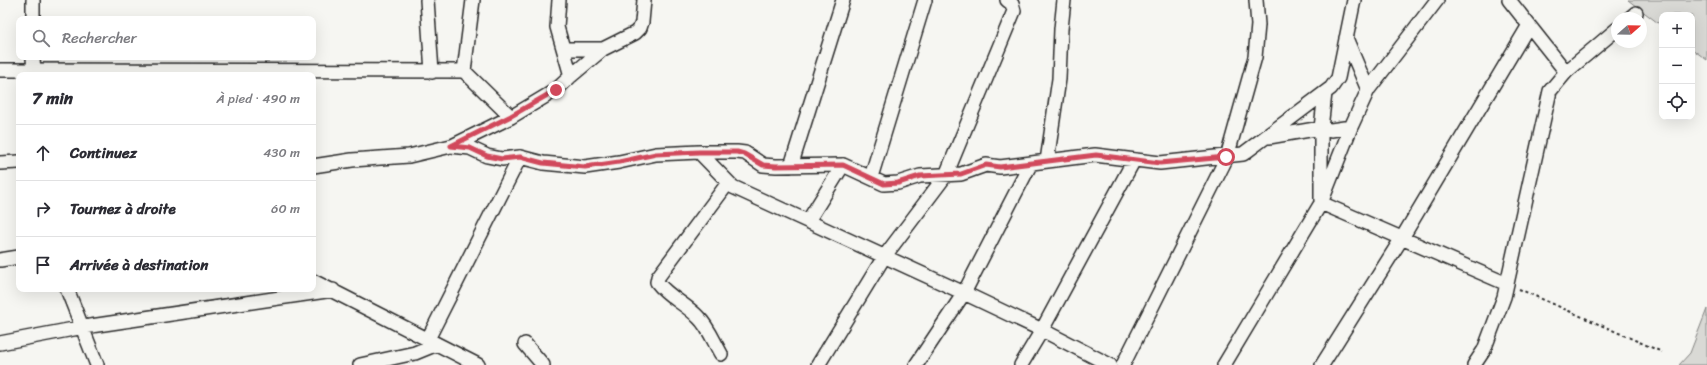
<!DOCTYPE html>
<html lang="fr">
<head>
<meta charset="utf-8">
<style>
  body { margin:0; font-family:Sriracha,sans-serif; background:#f2f2f3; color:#2b2b33 }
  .controls { position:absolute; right:12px; top:12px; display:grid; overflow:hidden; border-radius:8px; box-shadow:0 4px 16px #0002 }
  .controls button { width:36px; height:36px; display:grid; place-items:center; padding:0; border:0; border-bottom:1px solid #e1e1e2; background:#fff; color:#2b2b33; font:20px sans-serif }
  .compass { position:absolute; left:1611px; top:12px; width:36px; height:36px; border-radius:50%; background:#fff; box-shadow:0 4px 16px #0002; rotate:70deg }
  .stop { position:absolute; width:12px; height:12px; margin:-9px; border:3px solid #d1495b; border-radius:50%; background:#fff }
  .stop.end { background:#d1495b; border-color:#fff; box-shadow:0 1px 4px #0008 }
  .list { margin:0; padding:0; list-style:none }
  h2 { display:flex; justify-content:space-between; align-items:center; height:52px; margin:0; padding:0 16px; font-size:17px }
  h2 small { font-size:13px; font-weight:400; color:#7c7c81 }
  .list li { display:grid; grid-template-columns:26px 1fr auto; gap:12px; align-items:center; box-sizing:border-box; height:56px; padding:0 16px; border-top:1px solid #e1e1e2 }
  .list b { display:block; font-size:15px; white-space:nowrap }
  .list em { font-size:13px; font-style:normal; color:#7c7c81 }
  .icon { flex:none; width:22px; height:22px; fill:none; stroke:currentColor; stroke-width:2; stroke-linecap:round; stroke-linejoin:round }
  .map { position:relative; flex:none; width:1707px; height:365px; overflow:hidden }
  .search { position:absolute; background:#fff; box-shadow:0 4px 16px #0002; left:16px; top:16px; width:300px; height:44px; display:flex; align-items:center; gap:10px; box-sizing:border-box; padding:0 14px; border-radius:8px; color:#7c7c81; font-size:15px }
  .panel { position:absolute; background:#fff; box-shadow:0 4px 16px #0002; left:16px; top:72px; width:300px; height:220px; border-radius:8px }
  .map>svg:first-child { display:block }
  .green { fill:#d9d9d5; stroke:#828280 }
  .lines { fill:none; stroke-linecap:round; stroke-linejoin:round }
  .minor-casing { stroke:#2b2b2b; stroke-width:16 }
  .path { stroke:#2b2b2b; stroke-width:2; stroke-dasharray:3 3; stroke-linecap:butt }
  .minor { stroke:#f6f6f2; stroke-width:13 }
  .route { stroke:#d1495b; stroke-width:5 }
</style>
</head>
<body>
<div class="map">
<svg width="1707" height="365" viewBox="0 0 1707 365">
  <rect width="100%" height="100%" fill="#f6f6f2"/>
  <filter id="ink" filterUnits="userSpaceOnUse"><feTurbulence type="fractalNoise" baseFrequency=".025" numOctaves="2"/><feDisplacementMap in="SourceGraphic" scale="8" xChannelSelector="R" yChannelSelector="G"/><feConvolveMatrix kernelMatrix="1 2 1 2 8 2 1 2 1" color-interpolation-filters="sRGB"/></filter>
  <g filter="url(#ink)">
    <path class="green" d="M1628,0H1707V60L1692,49V15H1662V26Z
      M1707,309V365H1679L1690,353Z"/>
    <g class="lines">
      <g class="minor-casing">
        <path id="minor" d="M427,0L432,72
          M559,0L557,27L571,76
          M1509,0L1566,72
          M1630,18L1636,13
          M33,19V0
          M1346,38L1368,90
          M564,49H603
          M33,57L34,75
          M0,70L464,71L511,117
          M464,71L473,0
          M1325,93L1321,128V203L1507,284
          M1269,137L1321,128L1331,130L1351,127
          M452,146L511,117L556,90L571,76L603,49L635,33L640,28L642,22L644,0
          M699,152L733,187L964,293L1042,330L1110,365
          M1047,161L1059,79L1061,29L1064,0
          M0,163L19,162
          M313,166L352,160L409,156L451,146L470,148L487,156L502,159L520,157L543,163L585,167L619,162L656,154L699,152H737L745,153L763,165L776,166L843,165L884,184L898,183L920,176L961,174L986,165L1000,167L1095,155L1160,163L1243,154L1331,88L1338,78L1354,0
          M791,166L843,0
          M871,177L925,0
          M808,221L843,165
          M0,260L19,257
          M313,281L478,365
          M67,289L97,365
          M428,339L520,157
          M0,343L84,327L333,290
          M525,344L543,365
          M721,354C714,342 708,326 698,317C686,304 668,297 657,282L658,277L728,183
          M360,365L415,353L437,344
          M818,365L884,257L946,175L1014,11L1012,4L1007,0
          M916,365L964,293L1031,163
          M1021,365L1042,330L1134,160
          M1123,365L1227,157L1255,57L1258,25L1256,0
          M1224,365L1321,203L1351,127L1368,90L1437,0
          M1322,365L1402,238L1529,25
          M1474,365L1484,350L1504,297L1550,91L1566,72L1617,29"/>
      </g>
      <path class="path" d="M1519,289L1662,352"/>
      <use href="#minor" class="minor"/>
    </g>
  </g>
  <g class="lines" filter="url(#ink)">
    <path class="route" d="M556,90L511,116L451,146L470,148L487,156L502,159L520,157L543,163L585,167L619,162L656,154L699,152H737L744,154L763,165L776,166L843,165L884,184L898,183L920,176L961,174L986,165L1000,167L1096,155L1160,163L1226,157"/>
  </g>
</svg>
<div class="controls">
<button>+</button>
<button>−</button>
<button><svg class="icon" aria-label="locate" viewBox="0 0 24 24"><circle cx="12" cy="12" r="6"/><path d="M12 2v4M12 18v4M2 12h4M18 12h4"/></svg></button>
</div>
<svg class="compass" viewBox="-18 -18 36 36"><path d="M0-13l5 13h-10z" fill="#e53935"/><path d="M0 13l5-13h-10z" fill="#7c7c81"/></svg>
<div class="stop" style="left:1226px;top:157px"></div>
<div class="stop end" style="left:556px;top:90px"></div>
<div class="search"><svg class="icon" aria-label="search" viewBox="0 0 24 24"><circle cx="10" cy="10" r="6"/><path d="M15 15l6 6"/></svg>Rechercher</div>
<section class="panel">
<h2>7 min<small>À pied · 490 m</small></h2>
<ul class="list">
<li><svg class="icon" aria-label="ahead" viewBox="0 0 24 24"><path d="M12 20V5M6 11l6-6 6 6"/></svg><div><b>Continuez</b></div><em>430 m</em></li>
<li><svg class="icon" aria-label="right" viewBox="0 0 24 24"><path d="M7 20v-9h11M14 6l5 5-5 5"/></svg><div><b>Tournez à droite</b></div><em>60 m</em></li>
<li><svg class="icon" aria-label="arrive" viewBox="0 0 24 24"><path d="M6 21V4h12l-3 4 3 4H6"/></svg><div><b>Arrivée à destination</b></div></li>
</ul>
</section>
</div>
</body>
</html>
